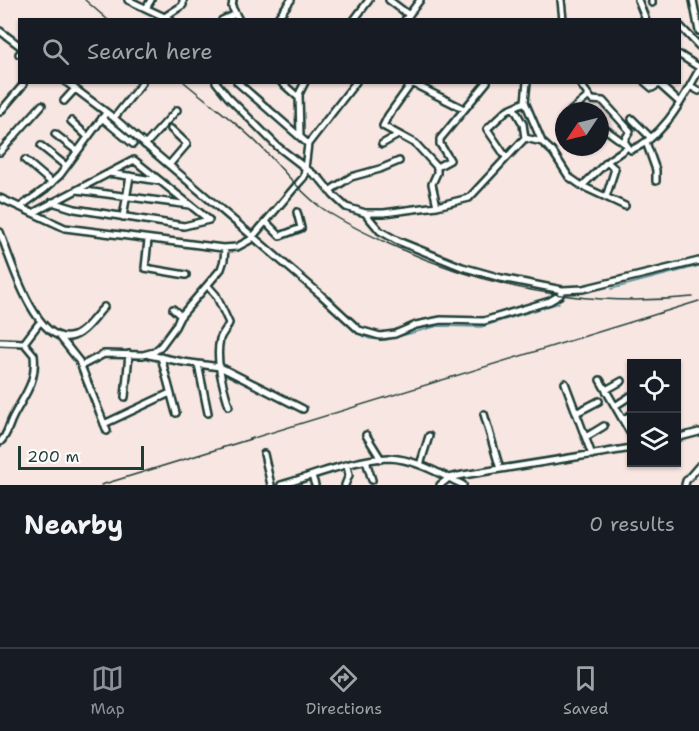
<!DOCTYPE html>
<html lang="en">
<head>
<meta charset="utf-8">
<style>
  body { margin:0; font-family:"Shantell Sans",sans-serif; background:#20242c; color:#f1f3f6 }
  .controls { position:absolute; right:18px; bottom:18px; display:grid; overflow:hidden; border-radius:0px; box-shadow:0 2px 4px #0004 }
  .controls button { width:54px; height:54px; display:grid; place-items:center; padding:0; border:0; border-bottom:2px solid #363941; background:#171b24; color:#f1f3f6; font:30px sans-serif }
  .compass { position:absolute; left:555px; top:102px; width:54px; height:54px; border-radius:50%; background:#171b24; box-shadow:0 2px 4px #0004; rotate:235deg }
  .scale { position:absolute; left:18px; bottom:15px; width:126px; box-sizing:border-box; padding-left:6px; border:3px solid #1f3d34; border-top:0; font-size:16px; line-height:21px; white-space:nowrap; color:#1f3d34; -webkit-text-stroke:4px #fff; paint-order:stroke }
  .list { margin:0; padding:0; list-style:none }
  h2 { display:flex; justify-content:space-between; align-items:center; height:78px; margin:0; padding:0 24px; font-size:26px }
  h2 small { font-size:20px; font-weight:400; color:#9ea1a6 }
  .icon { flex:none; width:33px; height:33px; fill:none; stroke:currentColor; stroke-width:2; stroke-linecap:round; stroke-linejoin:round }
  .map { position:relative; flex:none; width:699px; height:485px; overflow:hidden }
  .search { position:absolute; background:#171b24; box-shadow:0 2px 4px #0004; left:18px; right:18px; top:18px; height:66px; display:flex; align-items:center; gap:15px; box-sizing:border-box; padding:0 21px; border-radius:0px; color:#9ea1a6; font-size:22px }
  .sheet { height:162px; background:#171b24 }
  nav { display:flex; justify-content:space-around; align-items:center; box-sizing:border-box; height:84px; border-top:2px solid #363941; background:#171b24; font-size:16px; color:#9ea1a6 }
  nav a { display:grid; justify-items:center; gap:3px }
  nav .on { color:#8c9099 }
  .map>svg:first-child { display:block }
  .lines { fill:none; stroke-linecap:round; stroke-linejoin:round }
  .stream { stroke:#59929b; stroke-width:1.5 }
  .minor-casing { stroke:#1f3d34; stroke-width:10 }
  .minor { stroke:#fff; stroke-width:5 }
  .rail { stroke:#1f3d34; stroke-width:1.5 }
</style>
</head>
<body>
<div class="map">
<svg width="699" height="485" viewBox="0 0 699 485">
  <rect width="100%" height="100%" fill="#f8e6e2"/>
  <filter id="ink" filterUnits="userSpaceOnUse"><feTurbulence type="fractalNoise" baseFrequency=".0167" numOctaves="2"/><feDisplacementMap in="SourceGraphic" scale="12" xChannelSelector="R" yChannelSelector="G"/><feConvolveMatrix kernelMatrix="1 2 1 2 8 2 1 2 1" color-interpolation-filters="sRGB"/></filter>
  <g filter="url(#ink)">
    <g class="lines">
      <path class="stream" d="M8,40L20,49
        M62,82L71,89
        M74,92L101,114
        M105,117L230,221
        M271,255L358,334L370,339L386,340L438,326L481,327L559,303
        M611,289L699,266"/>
      <g class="minor-casing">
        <path id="minor" d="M128,0L171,20
          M233,0L232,7L239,20
          M389,0L409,15
          M561,0L563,20
          M638,0L646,20
          M652,0V3
          M693,0L699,31
          M146,8L151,0
          M166,16L183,5V0
          M222,20L236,14
          M276,20L291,0
          M354,20L369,0
          M405,20L420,0
          M680,26L699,46
          M0,31L20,46
          M19,54L20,53
          M680,55L697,66
          M66,82L114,118L320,294L359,330L380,336L395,334L416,325L441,320L484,321L550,301L560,295L562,290L583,289L699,261
          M216,82L228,97L277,146L321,180L333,195L346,207L365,213H384L437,206L469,198L525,138L542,142L553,152L569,177L582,186L625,206
          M237,82L308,144
          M281,82L299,98
          M410,82L464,109
          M527,82L525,102L542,142
          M579,82L592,100L603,101L630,131L624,141L628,147
          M645,82L652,88L659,84L679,102
          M411,84L388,116L383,126L416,144L437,167
          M690,86L699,91
          M64,101L75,89
          M514,108L523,124L525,138
          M571,111L589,96
          M0,112L23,85
          M102,118L133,144
          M114,118L142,83
          M632,119L651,138
          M71,121L88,137
          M600,130L605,129L624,143
          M55,134L77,151
          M300,137L299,94L305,82
          M646,142L656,170V181
          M382,144L398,135
          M145,145L177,110
          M41,146L66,166
          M0,152L42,105
          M506,157L487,129L507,110L525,102
          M25,160L52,183
          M169,165L187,144L171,129
          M109,173L159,181
          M582,186L609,160L628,147L631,150C664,137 682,100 699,70
          M77,190L190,205
          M329,191L351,177L380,169L399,161
          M606,197L615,169L607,162
          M0,198L65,228L223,248L237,247L250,240L296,186L304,177L308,144L356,82
          M52,202L75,209L184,226L209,220
          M437,206L432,184L437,173V167L450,160L440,144V139L487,82
          M20,207L45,189L60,175L106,113
          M33,213L134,160L209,220
          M365,213L380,231L398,241L462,267L501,278L562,290
          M123,217L130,176
          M266,222L280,236L301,228L297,212
          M0,232C10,258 34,341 69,337C83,336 95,316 104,307
          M148,240L145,268L186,275
          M208,286L216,295L229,323C227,329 222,333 220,339C215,360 223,386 229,406
          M173,309L181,316
          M60,337L79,361L107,431
          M0,342L24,343L40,322
          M149,355L183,362L220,367L303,409
          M161,357L176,413
          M198,364L208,413
          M81,366L104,354L143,355L154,352L161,346L175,327L180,317L221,269L224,260L225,248
          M600,380L632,436
          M565,383L592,455
          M606,390L622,381
          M125,397L129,354
          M615,406L632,395
          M576,413L599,401
          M484,414L500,469
          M623,420L632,414
          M104,424L170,393
          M366,435L381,459
          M586,437L604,426
          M676,438L699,432
          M0,442C8,435 8,426 13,417C24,395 37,383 34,355L24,343
          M264,454L271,485
          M366,461L372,480
          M420,465L429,436
          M312,476L315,485
          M281,485C313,476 357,458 389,458C415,459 440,474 463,485
          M345,485L349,475L347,466
          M440,485L449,478L463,475L632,448
          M685,485L686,481L699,466"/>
      </g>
      <use href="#minor" class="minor"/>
      <path class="rail" d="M85,0L108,20
        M184,82C210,104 238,123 261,147C281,167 297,189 319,206C340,221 363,232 387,243C484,288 586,308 693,297
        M101,485L699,301"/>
    </g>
  </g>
</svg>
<div class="controls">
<button><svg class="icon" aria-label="locate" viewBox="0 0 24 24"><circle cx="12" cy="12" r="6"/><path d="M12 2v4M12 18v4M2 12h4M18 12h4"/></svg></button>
<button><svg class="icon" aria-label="layers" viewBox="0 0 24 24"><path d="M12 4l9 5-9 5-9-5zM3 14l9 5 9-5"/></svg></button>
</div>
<svg class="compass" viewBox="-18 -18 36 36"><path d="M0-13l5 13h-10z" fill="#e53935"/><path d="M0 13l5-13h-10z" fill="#9ea1a6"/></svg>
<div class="scale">200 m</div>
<div class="search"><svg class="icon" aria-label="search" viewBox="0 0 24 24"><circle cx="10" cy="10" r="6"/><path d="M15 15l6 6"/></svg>Search here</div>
</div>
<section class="sheet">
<h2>Nearby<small>0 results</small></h2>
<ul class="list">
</ul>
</section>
<nav>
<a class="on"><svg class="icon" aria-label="map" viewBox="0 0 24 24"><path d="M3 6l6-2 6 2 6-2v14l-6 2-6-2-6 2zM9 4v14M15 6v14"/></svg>Map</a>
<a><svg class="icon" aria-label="directions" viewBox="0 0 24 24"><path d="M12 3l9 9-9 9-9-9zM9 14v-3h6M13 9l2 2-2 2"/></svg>Directions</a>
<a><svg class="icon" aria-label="saved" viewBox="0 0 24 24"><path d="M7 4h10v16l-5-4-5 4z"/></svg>Saved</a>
</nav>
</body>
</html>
